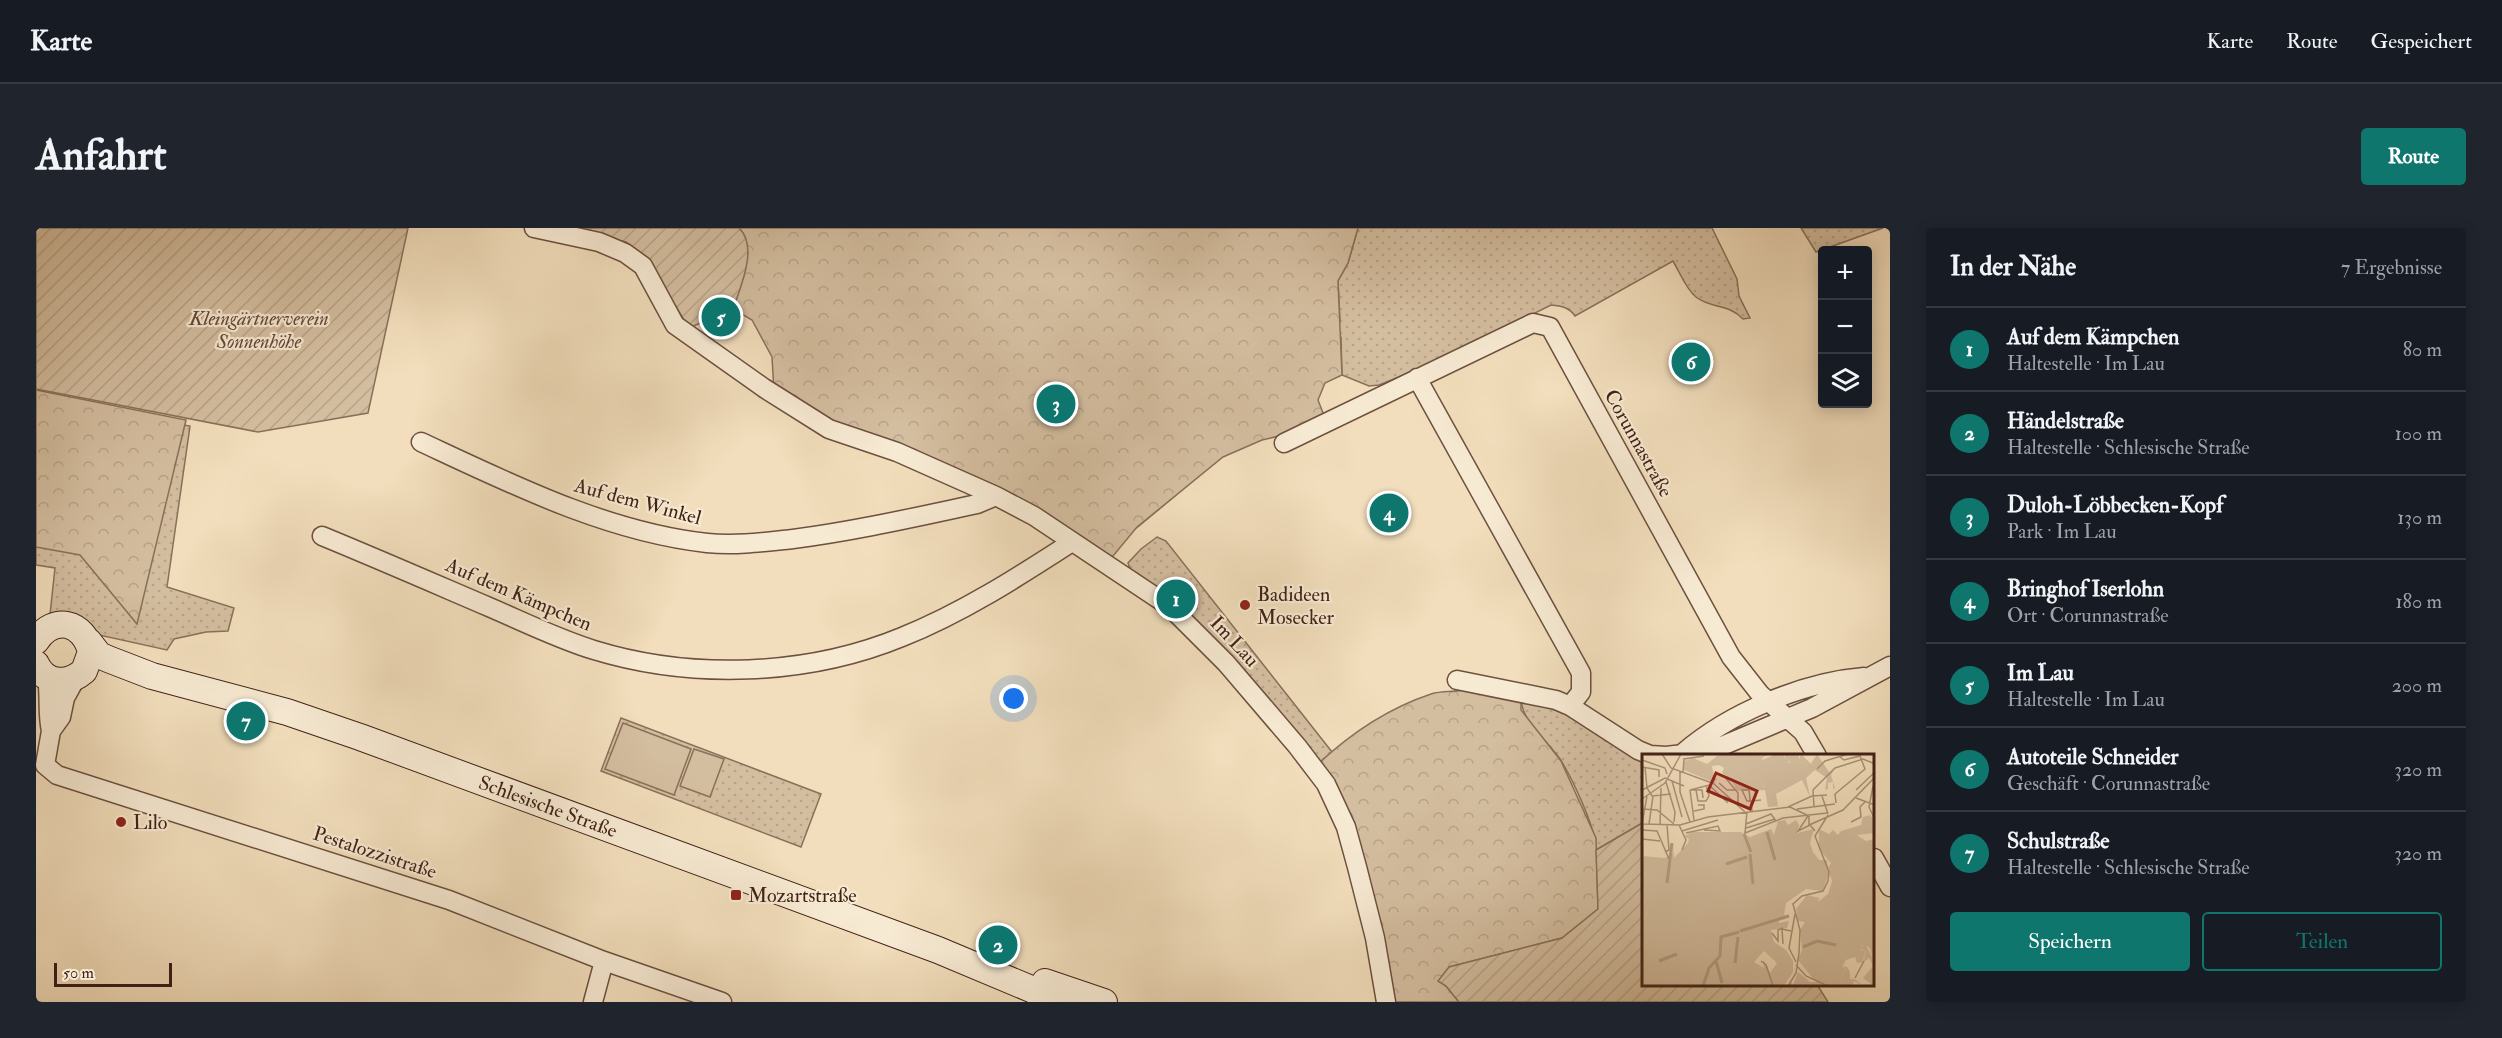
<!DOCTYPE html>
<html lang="de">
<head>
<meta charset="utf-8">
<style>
  body { margin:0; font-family:"IM FELL Double Pica",serif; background:#20242c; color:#f1f3f6 }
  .controls { position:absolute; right:18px; top:18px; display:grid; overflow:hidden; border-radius:6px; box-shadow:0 3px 15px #0003 }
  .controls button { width:54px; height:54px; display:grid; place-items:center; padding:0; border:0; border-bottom:2px solid #363941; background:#171b24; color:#f1f3f6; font:30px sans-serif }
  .scale { position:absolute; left:18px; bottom:15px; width:118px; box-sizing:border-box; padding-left:6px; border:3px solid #412115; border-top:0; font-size:16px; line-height:21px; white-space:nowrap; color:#412115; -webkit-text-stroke:4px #f7ead3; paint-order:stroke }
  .you { position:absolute; left:978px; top:471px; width:21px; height:21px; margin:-15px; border:4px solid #fff; border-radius:50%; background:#1a73e8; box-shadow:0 0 0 9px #1a73e833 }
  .badge { display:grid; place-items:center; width:39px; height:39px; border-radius:50%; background:#0f766e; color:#fff; font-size:20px; font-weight:700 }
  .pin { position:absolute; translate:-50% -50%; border:3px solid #fff; box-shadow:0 2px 6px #0006 }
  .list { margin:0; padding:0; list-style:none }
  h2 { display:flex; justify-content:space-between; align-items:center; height:78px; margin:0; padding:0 24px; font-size:26px }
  h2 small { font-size:20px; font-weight:400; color:#9ea1a6 }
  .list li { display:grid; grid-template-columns:39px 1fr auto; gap:18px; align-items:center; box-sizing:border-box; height:84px; padding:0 24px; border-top:2px solid #363941 }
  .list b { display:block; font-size:22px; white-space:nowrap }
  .list p { margin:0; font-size:20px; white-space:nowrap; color:#9ea1a6 }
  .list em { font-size:20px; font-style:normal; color:#9ea1a6 }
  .actions { display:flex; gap:12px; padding:18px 24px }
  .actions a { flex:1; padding:14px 0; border:2px solid #0f766e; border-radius:6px; text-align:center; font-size:21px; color:#0f766e }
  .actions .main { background:#0f766e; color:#fff }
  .icon { flex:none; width:33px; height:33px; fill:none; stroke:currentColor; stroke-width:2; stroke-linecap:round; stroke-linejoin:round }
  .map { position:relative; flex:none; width:1854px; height:774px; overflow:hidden; border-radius:6px }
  header { display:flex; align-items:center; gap:36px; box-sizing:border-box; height:84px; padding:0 30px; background:#171b24; border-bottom:2px solid #363941 }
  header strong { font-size:28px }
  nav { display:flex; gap:33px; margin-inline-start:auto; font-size:21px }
  .intro { display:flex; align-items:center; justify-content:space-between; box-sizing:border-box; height:144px; padding:0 36px }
  h1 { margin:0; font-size:42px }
  .button { padding:15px 27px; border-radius:6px; background:#0f766e; color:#fff; font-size:21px; font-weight:700 }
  main { display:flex; gap:36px; padding:0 36px }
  aside { flex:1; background:#171b24; border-radius:6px; box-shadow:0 3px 15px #0003 }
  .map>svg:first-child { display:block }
  .grass { fill:url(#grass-dots); stroke:#8a705a; stroke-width:1.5 }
  .forest { fill:url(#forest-crowns); stroke:#8a705a; stroke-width:1.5 }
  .garden { fill:url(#garden-furrows); stroke:#8a705a; stroke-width:1.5 }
  .pitch { fill:#d4bea0; stroke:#8a705a; stroke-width:1.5 }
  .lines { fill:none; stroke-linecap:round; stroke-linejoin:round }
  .street-casing { stroke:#6d503f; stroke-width:21 }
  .secondary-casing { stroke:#412115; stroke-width:28 }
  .street { stroke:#f7ead3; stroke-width:18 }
  .secondary { stroke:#f7ead3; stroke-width:26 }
  .poi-dot { fill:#8f2418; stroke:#f7ead3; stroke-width:2 }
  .labels { text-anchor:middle; stroke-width:4.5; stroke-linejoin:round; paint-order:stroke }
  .park-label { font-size:20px; font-style:italic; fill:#664838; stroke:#f7ead3 }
  .street-label { font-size:20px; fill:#412115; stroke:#f7ead3 }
  .poi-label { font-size:20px; fill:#412115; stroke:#f7ead3; text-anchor:start }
  .inset-river { fill:none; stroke:#b69e83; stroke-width:3 }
  .inset-road { fill:none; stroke:#ab9279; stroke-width:1.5 }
  .view { fill:#8f2418; fill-opacity:0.15; stroke:#8f2418; stroke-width:3 }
  .inset-edge { fill:none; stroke:#412115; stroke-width:3 }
</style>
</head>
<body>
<header>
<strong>Karte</strong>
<nav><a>Karte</a><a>Route</a><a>Gespeichert</a></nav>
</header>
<div class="intro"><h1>Anfahrt</h1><a class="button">Route</a></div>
<main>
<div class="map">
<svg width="1854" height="774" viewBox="0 0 1854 774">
  <defs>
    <pattern id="grass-dots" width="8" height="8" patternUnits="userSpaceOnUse" patternTransform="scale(1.5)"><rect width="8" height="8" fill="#d4bea0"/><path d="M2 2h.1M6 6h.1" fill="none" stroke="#b7a389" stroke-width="1.8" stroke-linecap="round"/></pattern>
    <pattern id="forest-crowns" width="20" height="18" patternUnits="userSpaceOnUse" patternTransform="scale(1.5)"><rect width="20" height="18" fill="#d4bea0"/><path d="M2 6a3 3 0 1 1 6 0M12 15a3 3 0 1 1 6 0" fill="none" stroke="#b7a389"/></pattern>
    <pattern id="garden-furrows" width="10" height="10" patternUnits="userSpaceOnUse" patternTransform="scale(1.5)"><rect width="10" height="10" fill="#d4bea0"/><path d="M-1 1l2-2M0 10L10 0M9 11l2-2" fill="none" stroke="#b7a389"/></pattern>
  </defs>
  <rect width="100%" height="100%" fill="#f2debc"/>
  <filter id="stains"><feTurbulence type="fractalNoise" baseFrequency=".00333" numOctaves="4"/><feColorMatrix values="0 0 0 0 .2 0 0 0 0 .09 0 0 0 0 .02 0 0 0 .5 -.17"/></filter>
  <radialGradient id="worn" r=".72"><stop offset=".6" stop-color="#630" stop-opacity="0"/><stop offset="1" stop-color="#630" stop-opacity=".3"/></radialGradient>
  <path class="grass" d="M1322,0H1676L1701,51L1703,68L1714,90L1707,91C1692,75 1675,81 1660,69C1650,61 1644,45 1637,33L1539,88C1533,79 1525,78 1515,77L1401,134L1343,157L1333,158L1306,147L1305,110L1195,221L1103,298L1073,320L1304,93L1302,53L1312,35Z
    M1765,0H1847L1780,24Z
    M0,172L154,198L131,359L198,380L192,403L170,404L138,411L131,422L13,396L19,340L0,337Z
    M1121,309L1130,313L1296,524L1282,536L1094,341L1092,335L1105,321Z
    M1485,470L1530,481L1608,529V594L1560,622C1560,600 1536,550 1524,531C1511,512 1485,493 1485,470Z
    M585,490L785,566L765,619L565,543Z"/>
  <path class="forest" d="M703,0H1322L1312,35L1302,53L1306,147L1289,155L1282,172L1289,190L1243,208L1226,212L1187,229L1101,299L1072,334L960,263L793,198L738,164L736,129L716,92L697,81C704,59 722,19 703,0Z
    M0,162L150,192L101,396L44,327L0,319Z
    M1430,461L1485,470V482L1525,533L1560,610L1562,681L1526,710L1413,739L1410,758L1423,774H1353L1282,536C1314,506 1353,480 1395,466C1407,462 1419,465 1430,461Z"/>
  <path class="garden" d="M0,0H372L332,185L222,204L0,161Z
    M524,0H703C723,19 704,60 697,81L653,100L608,27L590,14Z
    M1608,594V758H1782L1792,774H1423L1410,758L1402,753L1413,739L1526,710L1562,681L1560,622Z"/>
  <path class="pitch" d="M587,495L655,521L638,567L569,541Z
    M658,521L688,531L674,569L644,558Z"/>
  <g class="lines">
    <g class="street-casing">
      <path id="street" d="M498,0L563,14L589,25L607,38L639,97L728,160L793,201L861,224L960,268L998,288L1133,378L1190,435L1261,518L1290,556L1310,599L1321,639L1339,710L1350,774
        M1381,150L1545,445V464L1534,478
        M385,214C475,256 571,304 671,315C700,318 729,314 757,311C819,303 880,289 941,276L960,268
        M1248,215L1497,95L1514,99L1695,429L1724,466L1767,504L1781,528
        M286,308C342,331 397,355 453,379C488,394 522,411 558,422C656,452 771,448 866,409C926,385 982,349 1036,314
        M11,449C14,468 11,485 15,503
        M1421,452L1520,472L1534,478L1602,522L1614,527L1630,528L1674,523L1776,480L1854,438
        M1647,525C1693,485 1767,454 1828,449
        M9,537L21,547L413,672L568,733L686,774
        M9,537L15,503L25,489L29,470L40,450
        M1838,630L1854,659
        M557,774L568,733"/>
    </g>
    <g class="secondary-casing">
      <path id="secondary" d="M0,413C18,386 48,394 55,424L48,443C32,457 10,457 0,436
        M53,414L63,427L72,431L116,448L251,484L324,509L902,722L1026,774
        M1009,754L1068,774"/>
    </g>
    <use href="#street" class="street"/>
    <use href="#secondary" class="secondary"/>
  </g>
  <g class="poi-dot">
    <circle cx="1209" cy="377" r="6"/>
    <circle cx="85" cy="594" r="6"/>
    <rect x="694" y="661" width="12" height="12" rx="3"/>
  </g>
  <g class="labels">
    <g class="park-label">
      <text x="223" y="97">Kleingärtnerverein<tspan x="223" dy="23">Sonnenhöhe</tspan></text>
    </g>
    <g class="street-label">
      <text transform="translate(1603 215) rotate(61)" y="7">Corunnastraße</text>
      <text transform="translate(602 273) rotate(15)" y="7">Auf dem Winkel</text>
      <text transform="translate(483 366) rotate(23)" y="7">Auf dem Kämpchen</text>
      <text transform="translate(1199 413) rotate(47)" y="7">Im Lau</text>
      <text transform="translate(512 578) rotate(20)" y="7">Schlesische Straße</text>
      <text transform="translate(339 624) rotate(18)" y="7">Pestalozzistraße</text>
    </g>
    <g class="poi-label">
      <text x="1221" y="373">Badideen<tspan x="1221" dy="23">Mosecker</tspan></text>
      <text x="97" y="601">Lilo</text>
      <text x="712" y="674">Mozartstraße</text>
    </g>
  </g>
  <g transform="translate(1606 526)">
    <rect width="232" height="232" fill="#f2debc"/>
    <path d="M78,0H118V7L134,0L129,23L130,4L118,16V26L123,34L141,24V0L146,14L149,0L150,5L157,6L159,0L169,10L175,0L187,18L192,16L189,21L193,34L191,35V28L186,29V35L183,36L185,24L173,16L164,24L168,43L160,26L134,40L136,52L126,53L123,36L96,37L85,14L79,11L70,12L73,29L42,16L55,6L65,10ZM223,190L232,206V232L221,224L231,212L227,204L222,208L223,195H217ZM200,212L205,213L208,218V225H213L221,232L212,227L211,232H199L201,217L205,216Z" fill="#d4bea0"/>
    <path d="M78,0H95L99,4L130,0L121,3L118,14L134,0H141L142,7L143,0H156L158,6L146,7L150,15L141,14V28L123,34L118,26V16L109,4L105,30L95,37L89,25L80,19L82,14L74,9L70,12L69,21L75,25L72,29L65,23L42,16V7L52,4L64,11ZM228,61L232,66V79L215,81L224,87L232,85V206L227,193L220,191L218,196L223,195L221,208L215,209L213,203L204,206L200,213L205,216L201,217L199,232H146L149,227L151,231L156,218L168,228H174L156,206L160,196L158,176L163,168L156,167L154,155L165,141L177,144L176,148L186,140L190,127L187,118L181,137L164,135L144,149L142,161L147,162L136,165L137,169L147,167L145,174L129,176L132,188L144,196L151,207V218L142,232H0V102L23,104L31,99V91L32,104L46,89L47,85L42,82L51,78H99L108,83L129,75L132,81L136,67L143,66L146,71L154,66L157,71L155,79L172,75L168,89L171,98L177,106H185L186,114L189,109L177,95V75L187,80L191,76L196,81L199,77L219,71L221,63ZM122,197L135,209L128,219L125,211L121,206L122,214L112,208Z" fill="#d4bea0" fill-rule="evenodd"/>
    <path class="inset-river" d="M125,78L133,106M102,80L109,98M108,100L111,130M84,110L105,103M25,129L30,89M98,177L147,162M161,193L175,187L194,191M17,207L35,200M74,207L80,229M93,209L96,183M61,232L67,214L78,202L79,183L97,178"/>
    <path class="inset-road" d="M20,0L29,14L70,29M0,6L23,14L25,20M0,13L17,16V23M3,13L5,34L10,42L29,40M175,15L183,7L206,0M38,17V38L48,68M41,18L42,5L62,2M82,22L96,39V51M30,27L40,63M24,28L33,58L32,68M71,29L103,58M77,29L85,36H94M231,32L227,53L233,66M0,36L23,24L42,32M48,36L67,31L86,49M48,36L52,66M48,36H60L61,44M54,36L56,47H64L67,42L64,31M214,36L233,18M180,42L186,60M214,44L233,51M0,45L23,29L39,0M194,49L193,40L223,15L218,2L202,6L198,3M146,53L170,42L185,41M172,53L171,36L193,14L221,5L233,10M0,55L15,56L32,70M155,55L193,50M52,57L62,55V51H56M105,58L103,79L141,64L185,59M110,58V57L109,48L108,47V45L107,36H100L105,47H111L119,46M166,62L156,77L168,71L173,77M167,62V71L201,56L233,23M209,68L219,63L218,53L223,48M0,70L5,42M0,70L38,71L66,63L148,53L167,62M7,70L11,42M104,70L129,60L134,67M18,71L19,34M37,71L44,86L40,96M104,74L133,65M0,76L15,77L27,105M40,77L76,66M44,79L76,72L78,77L62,76M0,85L18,87M23,98L27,96L25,71M153,160L147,194L154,208M130,179L136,187V176L141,174M141,190L140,175L149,177M119,207L124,211L131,232M154,211L164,222L186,232M213,224L222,207M146,232L154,219L157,199L158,176L151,150L160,142L181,137L186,127L187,118L173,82L186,61"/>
    <path class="view" d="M74,19L115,37L108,55L66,37Z"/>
    <rect width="232" height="232" class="inset-edge"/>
  </g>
  <rect width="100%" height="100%" filter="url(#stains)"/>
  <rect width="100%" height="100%" fill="url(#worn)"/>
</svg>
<div class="controls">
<button>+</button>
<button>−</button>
<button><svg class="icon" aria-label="layers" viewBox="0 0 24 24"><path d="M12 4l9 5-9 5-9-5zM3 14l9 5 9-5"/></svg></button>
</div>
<div class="scale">50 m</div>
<div class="you"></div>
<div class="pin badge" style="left:1140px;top:371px">1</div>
<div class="pin badge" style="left:962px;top:717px">2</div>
<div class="pin badge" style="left:1020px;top:176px">3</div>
<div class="pin badge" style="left:1353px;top:285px">4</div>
<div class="pin badge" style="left:685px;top:89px">5</div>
<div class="pin badge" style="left:1655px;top:134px">6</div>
<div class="pin badge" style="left:210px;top:493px">7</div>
</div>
<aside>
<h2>In der Nähe<small>7 Ergebnisse</small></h2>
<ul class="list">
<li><span class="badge">1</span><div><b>Auf dem Kämpchen</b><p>Haltestelle · Im Lau</p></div><em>80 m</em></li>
<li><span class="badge">2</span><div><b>Händelstraße</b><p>Haltestelle · Schlesische Straße</p></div><em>100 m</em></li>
<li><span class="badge">3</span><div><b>Duloh-Löbbecken-Kopf</b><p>Park · Im Lau</p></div><em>130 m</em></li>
<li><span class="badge">4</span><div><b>Bringhof Iserlohn</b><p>Ort · Corunnastraße</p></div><em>180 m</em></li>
<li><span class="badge">5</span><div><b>Im Lau</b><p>Haltestelle · Im Lau</p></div><em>200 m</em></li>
<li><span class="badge">6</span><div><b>Autoteile Schneider</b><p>Geschäft · Corunnastraße</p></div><em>320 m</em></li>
<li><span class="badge">7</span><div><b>Schulstraße</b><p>Haltestelle · Schlesische Straße</p></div><em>320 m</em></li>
</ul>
<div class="actions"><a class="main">Speichern</a><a>Teilen</a></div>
</aside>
</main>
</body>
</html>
